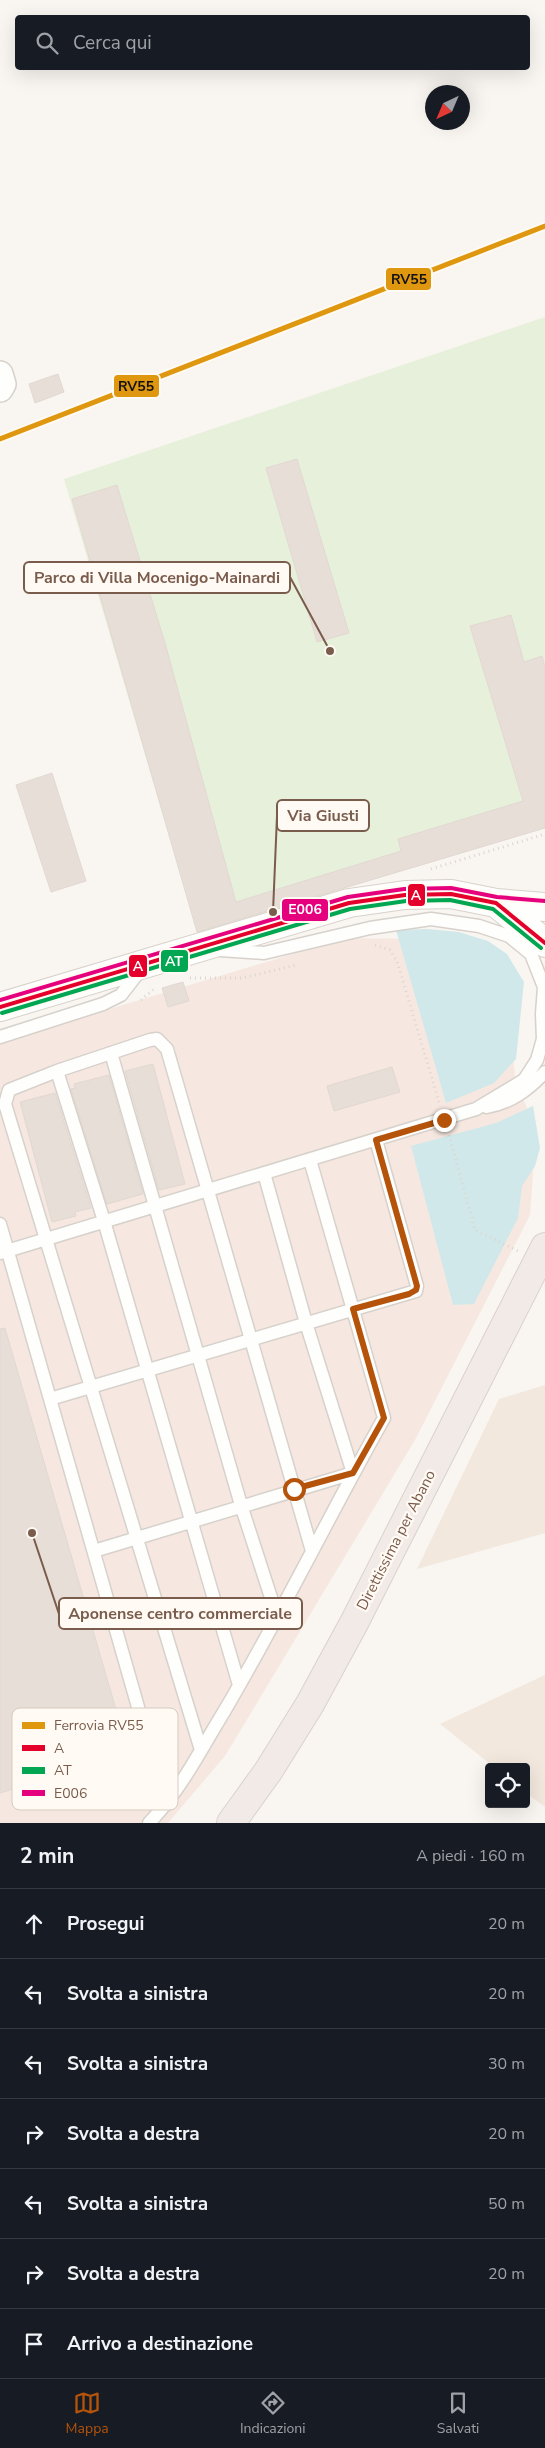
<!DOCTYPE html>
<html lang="it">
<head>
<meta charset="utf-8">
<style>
  body { margin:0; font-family:"Nunito Sans",sans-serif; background:#242831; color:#f1f3f6 }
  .controls { position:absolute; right:15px; bottom:15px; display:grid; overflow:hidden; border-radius:5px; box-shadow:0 5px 20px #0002 }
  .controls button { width:45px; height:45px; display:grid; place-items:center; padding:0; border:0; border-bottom:1px solid #363941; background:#171b24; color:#f1f3f6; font:25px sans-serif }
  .compass { position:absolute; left:425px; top:85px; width:45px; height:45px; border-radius:50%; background:#171b24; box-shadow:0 5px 20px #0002; rotate:224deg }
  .stop { position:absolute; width:15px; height:15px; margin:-11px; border:4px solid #b45309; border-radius:50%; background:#fff }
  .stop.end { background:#b45309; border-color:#fff; box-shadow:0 1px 5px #0008 }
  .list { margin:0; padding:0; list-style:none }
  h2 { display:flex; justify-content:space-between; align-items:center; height:65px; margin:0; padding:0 20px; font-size:21px }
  h2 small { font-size:16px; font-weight:400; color:#9ea1a6 }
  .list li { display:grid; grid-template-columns:32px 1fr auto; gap:15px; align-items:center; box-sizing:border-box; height:70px; padding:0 20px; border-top:1px solid #363941 }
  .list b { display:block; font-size:19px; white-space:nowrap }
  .list em { font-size:16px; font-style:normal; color:#9ea1a6 }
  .icon { flex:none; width:28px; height:28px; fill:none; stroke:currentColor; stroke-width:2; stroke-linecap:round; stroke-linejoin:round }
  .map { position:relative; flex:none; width:545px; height:1823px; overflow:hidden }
  .search { position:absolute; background:#171b24; box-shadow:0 5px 20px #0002; left:15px; right:15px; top:15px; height:55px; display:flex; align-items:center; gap:12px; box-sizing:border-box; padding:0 18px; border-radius:5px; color:#9ea1a6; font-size:19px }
  .sheet { height:555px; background:#171b24 }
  nav { display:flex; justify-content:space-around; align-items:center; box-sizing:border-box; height:70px; border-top:1px solid #363941; background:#171b24; font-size:14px; color:#9ea1a6 }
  nav a { display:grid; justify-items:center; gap:2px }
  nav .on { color:#b45309 }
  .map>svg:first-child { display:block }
  .residential { fill:#f2e8de }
  .commercial { fill:#f6e8e1 }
  .green { fill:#e7f0db }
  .water { fill:#d0e8ea }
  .building { fill:#e6ded7; stroke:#e2d8d2 }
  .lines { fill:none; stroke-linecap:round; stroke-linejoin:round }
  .lane-casing { stroke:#d7d1cb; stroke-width:15 }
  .street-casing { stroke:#d7d1cb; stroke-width:28 }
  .secondary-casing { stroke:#d9d2cb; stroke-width:30 }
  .highway-casing { stroke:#dad1cc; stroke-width:30 }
  .path { stroke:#dcd5d0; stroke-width:3; stroke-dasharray:1 4; stroke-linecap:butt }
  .lane { stroke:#fefefd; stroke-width:12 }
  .street { stroke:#fefefd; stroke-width:25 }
  .secondary { stroke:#fefefd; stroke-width:28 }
  .highway { stroke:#f2eae7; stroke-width:28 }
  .bus-1-casing { stroke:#fffaf3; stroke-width:8 }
  .bus-2-casing { stroke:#fffaf3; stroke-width:8 }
  .bus-3-casing { stroke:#fffaf3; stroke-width:8 }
  .bus-1 { stroke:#e4002b; stroke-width:4 }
  .bus-2 { stroke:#00a651; stroke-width:4 }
  .bus-3 { stroke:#e5007d; stroke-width:4 }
  .rail-1-casing { stroke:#fffaf3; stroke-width:9 }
  .rail-1 { stroke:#de970f; stroke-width:5 }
  .route { stroke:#b45309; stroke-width:6 }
  .labels { text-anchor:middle; stroke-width:4.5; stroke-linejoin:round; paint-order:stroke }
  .street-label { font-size:15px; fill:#7a5c4d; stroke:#fffaf3 }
  .key { fill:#fffaf3; stroke:#d7cbc1; stroke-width:1 }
  .key-label { font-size:14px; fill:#7a5c4d }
  .leader { fill:none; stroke:#7a5c4d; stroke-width:2 }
  .callout-dot { fill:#7a5c4d; stroke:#fffaf3; stroke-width:2 }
  .callout { fill:#fffaf3; stroke:#7a5c4d; stroke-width:2 }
  .callout-label { font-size:16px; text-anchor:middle; font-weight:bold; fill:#7a5c4d }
  .line-badge { stroke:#fffaf3; stroke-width:2 }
  .badge-label { font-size:14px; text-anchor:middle; font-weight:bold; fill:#fff }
  .pale-badge-label { font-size:14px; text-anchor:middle; font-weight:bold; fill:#111 }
</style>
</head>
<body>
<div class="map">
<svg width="545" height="1823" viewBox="0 0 545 1823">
  <rect width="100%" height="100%" fill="#f9f5f0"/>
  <path class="residential" d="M545,1385V1533L417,1569L499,1399Z
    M545,1675V1807L526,1793V1767H494L440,1724Z"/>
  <path class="commercial" d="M346,938L429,939L509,1016L515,1076L536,1133L530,1215L415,1440L225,1756L168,1823H0V1042Z"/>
  <path class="green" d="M545,317V824L198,935L64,479Z"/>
  <path class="water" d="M427,929L459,932L488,941L507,954L524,982L516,1059L494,1083L446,1103L396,930Z
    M533,1106L540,1148L535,1166L522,1186L518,1218L474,1304L453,1305L411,1146L496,1123Z"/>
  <path class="building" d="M58,374L64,392L35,403L29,384Z
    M297,459L349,633L317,642L266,468Z
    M117,485L165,643L236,902L401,851L398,839L523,801L470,626L511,615L524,662L542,656L545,667V828L197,932L72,499Z
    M52,773L86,881L51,892L16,785Z
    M183,982L189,1001L168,1007L162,988Z
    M153,1064L185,1184L159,1190L125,1071Z
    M392,1067L400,1092L334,1111L327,1086Z
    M109,1075L143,1194L107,1204L71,1089L75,1088L74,1084Z
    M55,1093L91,1208L75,1212L76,1216L52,1222L20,1102Z
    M5,1328L129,1754L0,1793V1329Z"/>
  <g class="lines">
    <g class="lane-casing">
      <path id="lane" d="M0,1037L103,1004L121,995L142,968
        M111,1053L241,1505L277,1616
        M57,1071L104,1221L239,1685
        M486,1107C511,1103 528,1090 545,1072
        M0,1224L166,1805
        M0,1253L476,1109L524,1080L537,1060L543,1039L542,1014L544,987L531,954L509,936L479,926L431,919L370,928L264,953L220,950
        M50,1399L416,1291L417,1286L376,1140
        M94,1551L353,1473L306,1323L264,1173
        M201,1750L5,1104L9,1090L57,1071L150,1040L157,1039L167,1049L312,1551
        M149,1823C181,1790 201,1749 225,1710C281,1615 330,1514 384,1418L310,1160"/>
    </g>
    <g class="street-casing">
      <path id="street" d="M0,374L3,384L0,389"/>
    </g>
    <g class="secondary-casing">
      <path id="secondary" d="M496,903L545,943
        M0,1007L349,903L405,895L451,894L496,903L545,907"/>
    </g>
    <g class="highway-casing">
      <path id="highway" d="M231,1823L269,1770L310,1704L354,1623L545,1247"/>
    </g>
    <path class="path" d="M431,869L545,834
      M375,945L390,950L397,961L439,1102
      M190,978H242L297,965
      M141,1000L155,988
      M449,1135L475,1230L518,1251"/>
    <use href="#lane" class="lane"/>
    <use href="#street" class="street"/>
    <use href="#secondary" class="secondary"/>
    <use href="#highway" class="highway"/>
    <g class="bus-1-casing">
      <path id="bus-1" d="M0,1007L349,903L405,895L451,894L496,903L545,943"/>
    </g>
    <g class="bus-2-casing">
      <path id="bus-2" d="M2,1013L350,909L406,901L450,900L493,909L541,948"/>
    </g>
    <g class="bus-3-casing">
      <path id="bus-3" d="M0,1000L348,897L404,889L451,888L497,897L545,901"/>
    </g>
    <use href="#bus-1" class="bus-1"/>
    <use href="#bus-2" class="bus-2"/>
    <use href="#bus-3" class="bus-3"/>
    <g class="rail-1-casing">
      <path id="rail-1" d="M0,439L545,226"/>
    </g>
    <use href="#rail-1" class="rail-1"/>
  </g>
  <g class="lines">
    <path class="route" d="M294,1489L353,1473L384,1418L353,1309L409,1294L416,1290L417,1286L376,1140L444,1120"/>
  </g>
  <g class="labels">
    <g class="street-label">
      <text transform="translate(396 1540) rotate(-63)" y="5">Direttissima per Abano</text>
    </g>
  </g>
  <rect x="12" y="1708" width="166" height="102" rx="8" class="key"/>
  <rect x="22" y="1722" width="23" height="7" fill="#de970f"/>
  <rect x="22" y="1745" width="23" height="6" fill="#e4002b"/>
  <rect x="22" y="1767" width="23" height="7" fill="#00a651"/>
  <rect x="22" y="1790" width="23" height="6" fill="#e5007d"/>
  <g class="key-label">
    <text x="54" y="1730">Ferrovia RV55</text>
    <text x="54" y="1753">A</text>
    <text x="54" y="1775">AT</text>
    <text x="54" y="1798">E006</text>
  </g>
  <path class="leader" d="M330 651L290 577M273 912L277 816M32 1533L59 1614"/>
  <g class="callout-dot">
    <circle cx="330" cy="651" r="5"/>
    <circle cx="273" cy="912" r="5"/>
    <circle cx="32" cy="1533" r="5"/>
  </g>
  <g class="callout">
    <rect x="24" y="562" width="266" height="31" rx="5"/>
    <rect x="277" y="800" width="92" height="31" rx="5"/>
    <rect x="59" y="1598" width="243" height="31" rx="5"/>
  </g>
  <g class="callout-label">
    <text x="157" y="583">Parco di Villa Mocenigo-Mainardi</text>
    <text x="323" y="821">Via Giusti</text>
    <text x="180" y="1619">Aponense centro commerciale</text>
  </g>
  <g class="line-badge">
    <rect x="385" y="267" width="47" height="24" rx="5" fill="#de970f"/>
    <rect x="113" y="374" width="47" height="24" rx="5" fill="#de970f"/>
    <rect x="407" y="883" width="19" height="24" rx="5" fill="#e4002b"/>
    <rect x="281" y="898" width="48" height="24" rx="5" fill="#e5007d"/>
    <rect x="160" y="949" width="29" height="24" rx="5" fill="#00a651"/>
    <rect x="128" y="954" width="20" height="24" rx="5" fill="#e4002b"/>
  </g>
  <g class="badge-label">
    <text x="416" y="900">A</text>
    <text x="305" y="914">E006</text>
    <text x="174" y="966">AT</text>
    <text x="138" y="971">A</text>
  </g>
  <g class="pale-badge-label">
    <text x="409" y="284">RV55</text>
    <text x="136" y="391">RV55</text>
  </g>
</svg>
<div class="controls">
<button><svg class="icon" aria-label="locate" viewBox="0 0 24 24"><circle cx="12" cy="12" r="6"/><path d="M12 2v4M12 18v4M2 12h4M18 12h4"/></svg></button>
</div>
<svg class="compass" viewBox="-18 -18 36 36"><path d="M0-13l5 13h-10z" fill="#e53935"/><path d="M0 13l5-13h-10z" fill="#9ea1a6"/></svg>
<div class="stop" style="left:294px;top:1489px"></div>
<div class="stop end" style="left:444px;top:1120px"></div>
<div class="search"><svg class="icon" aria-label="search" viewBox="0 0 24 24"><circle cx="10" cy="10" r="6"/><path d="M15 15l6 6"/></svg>Cerca qui</div>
</div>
<section class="sheet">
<h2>2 min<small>A piedi · 160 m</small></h2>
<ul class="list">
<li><svg class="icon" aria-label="ahead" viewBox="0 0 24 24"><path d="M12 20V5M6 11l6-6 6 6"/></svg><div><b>Prosegui</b></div><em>20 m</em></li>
<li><svg class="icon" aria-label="left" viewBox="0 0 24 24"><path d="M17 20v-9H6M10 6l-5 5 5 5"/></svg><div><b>Svolta a sinistra</b></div><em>20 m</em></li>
<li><svg class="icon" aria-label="left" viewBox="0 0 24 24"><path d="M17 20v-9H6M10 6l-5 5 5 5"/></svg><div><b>Svolta a sinistra</b></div><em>30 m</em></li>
<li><svg class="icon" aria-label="right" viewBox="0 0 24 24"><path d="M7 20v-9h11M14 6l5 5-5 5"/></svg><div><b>Svolta a destra</b></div><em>20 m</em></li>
<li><svg class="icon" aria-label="left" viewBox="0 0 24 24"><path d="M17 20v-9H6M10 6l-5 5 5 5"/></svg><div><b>Svolta a sinistra</b></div><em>50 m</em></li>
<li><svg class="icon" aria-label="right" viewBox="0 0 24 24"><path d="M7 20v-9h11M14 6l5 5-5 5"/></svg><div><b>Svolta a destra</b></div><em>20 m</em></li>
<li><svg class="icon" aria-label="arrive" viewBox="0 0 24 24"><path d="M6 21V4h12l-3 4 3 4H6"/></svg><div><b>Arrivo a destinazione</b></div></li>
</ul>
</section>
<nav>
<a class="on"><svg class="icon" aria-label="map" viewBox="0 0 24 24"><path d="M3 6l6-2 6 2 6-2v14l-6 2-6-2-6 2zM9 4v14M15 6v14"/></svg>Mappa</a>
<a><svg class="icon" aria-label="directions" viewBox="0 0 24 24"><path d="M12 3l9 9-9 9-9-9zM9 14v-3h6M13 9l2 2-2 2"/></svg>Indicazioni</a>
<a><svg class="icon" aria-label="saved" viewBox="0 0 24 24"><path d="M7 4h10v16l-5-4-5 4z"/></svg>Salvati</a>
</nav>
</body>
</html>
